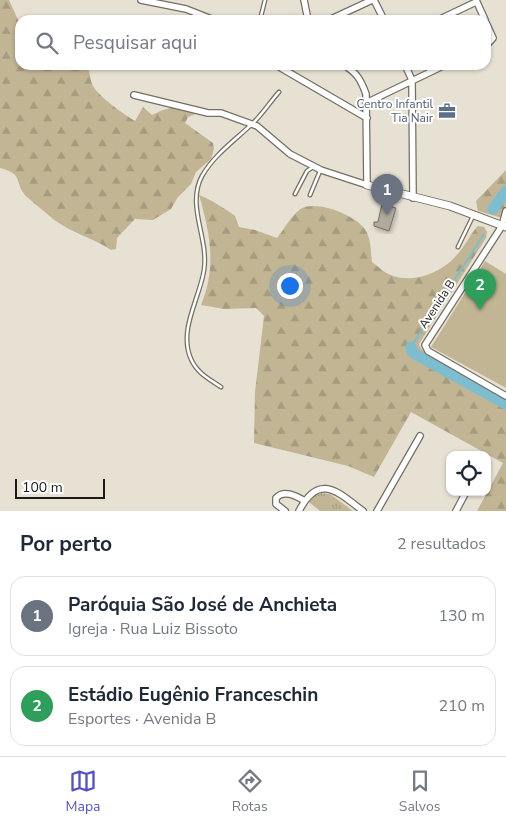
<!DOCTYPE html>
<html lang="pt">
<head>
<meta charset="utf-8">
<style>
  body { margin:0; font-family:"Nunito Sans",sans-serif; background:#f6f6f7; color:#1f2937 }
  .controls { position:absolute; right:15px; bottom:15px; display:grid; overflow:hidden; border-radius:10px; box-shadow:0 1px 4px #0004 }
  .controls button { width:45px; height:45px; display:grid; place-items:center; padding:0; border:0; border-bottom:1px solid #e0e1e3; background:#fff; color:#1f2937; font:25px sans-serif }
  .scale { position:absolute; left:15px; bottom:12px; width:90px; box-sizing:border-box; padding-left:5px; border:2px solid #1b1a15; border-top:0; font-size:14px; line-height:18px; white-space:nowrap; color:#1b1a15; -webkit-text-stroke:4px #fff; paint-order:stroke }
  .you { position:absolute; left:289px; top:285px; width:18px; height:18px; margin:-12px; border:4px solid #fff; border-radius:50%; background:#1a73e8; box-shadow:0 0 0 8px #1a73e833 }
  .badge { display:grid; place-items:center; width:32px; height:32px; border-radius:50%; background:#5550c8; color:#fff; font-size:16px; font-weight:700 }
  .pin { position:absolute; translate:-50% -41px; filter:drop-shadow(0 1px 2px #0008) }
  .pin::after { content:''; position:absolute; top:26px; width:18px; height:15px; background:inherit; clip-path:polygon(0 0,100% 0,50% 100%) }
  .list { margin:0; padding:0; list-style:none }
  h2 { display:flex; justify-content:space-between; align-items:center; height:65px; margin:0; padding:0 20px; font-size:21px }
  h2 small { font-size:16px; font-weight:400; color:#747a83 }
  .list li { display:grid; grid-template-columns:32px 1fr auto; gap:15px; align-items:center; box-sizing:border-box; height:80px; margin:0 10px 10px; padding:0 10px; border:1px solid #e0e1e3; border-radius:15px }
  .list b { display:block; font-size:19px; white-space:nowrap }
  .list p { margin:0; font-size:16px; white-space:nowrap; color:#747a83 }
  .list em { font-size:16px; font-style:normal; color:#747a83 }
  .icon { flex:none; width:28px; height:28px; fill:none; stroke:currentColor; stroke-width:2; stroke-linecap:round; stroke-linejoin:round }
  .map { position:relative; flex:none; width:506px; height:511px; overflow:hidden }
  .search { position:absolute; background:#fff; box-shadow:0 1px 4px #0004; left:15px; right:15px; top:15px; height:55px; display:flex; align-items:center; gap:12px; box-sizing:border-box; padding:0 18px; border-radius:15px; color:#747a83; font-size:19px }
  .sheet { height:245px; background:#fff }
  nav { display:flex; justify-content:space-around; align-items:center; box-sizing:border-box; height:70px; border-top:1px solid #e0e1e3; background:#fff; font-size:14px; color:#747a83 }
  nav a { display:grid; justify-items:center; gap:2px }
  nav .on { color:#5550c8 }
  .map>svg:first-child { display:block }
  .grass { fill:url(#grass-tufts) }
  .forest { fill:url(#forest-firs) }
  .garden { fill:#c1b594 }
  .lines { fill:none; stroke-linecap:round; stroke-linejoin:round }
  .stream { stroke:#7cbdd0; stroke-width:2 }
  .river { stroke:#7cbdd0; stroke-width:11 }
  .building { fill:#afaa9d; stroke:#736e62; filter:url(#shadow) }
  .service-casing { stroke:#746f63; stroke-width:5 }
  .minor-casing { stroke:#746f63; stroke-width:8 }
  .tertiary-casing { stroke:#746f63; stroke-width:9 }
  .service { stroke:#fff; stroke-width:2.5 }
  .minor { stroke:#fff; stroke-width:5.5 }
  .tertiary { stroke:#fff; stroke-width:7 }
  .labels { text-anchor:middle; stroke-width:4; stroke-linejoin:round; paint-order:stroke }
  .service-label { font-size:12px; fill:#4e5e75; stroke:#fff; text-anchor:end }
  .street-label { font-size:12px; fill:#1b1a15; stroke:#fff }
</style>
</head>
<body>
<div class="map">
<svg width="506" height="511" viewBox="0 0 506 511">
  <defs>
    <pattern id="grass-tufts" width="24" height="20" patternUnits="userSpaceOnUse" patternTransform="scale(1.25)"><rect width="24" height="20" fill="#c1b594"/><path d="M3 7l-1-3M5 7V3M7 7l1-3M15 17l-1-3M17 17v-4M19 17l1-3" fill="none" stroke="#a59b7f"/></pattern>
    <pattern id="forest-firs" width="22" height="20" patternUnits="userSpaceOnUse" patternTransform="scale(1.25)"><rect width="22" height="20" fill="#c1b594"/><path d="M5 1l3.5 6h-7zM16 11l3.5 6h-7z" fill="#a59b7f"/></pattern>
    <filter id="shadow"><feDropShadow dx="1.5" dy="2.5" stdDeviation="2.5" flood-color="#0004"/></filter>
  </defs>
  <rect width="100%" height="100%" fill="#e6e1d3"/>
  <path class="grass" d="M322,493L330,494L353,511H320L309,502L314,496Z"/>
  <path class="forest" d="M0,0H9L20,24V65H87C90,72 90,78 92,84C97,96 124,114 135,121L143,107L152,115C164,108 190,102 203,111L188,117L185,123L213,143L214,149L211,159L196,172L191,184L178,197L171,209L153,220L135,219L117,238L116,249L111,250C93,238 71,233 53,219C45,212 35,204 27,197C13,183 25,174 0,168Z
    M506,170V204L502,218L478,211L476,201Z
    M199,195C212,200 224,208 235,216L239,227L255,230L277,238C284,230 294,210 305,207C322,202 362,217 368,235C371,243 371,254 372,262C378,266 384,273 391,275C414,285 446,271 460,251C467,243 470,234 478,226L484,227L487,232L486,238L419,344C421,357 491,391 506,401V511H477L503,463L411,412L374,477L348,466L254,443L255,392L264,316L256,308L224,309L201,305C217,267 210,233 199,195Z"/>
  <path class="garden" d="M485,261L506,274V388L431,347Z"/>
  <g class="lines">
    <path class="stream" d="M411,347L484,234"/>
    <path class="river" d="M493,209L506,191
      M411,347L413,353L506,404"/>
  </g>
  <path class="building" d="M382,204L396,208L389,231L374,226V222H378Z"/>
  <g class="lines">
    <g class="service-casing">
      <path id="service" d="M260,20L265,0
        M295,194L307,171L313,167
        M310,195L320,171
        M458,247L473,216
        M221,387C209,379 197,373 191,359C178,330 200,298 204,270C209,238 186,206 202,176C214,155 234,141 252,124C262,115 270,102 279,92"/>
    </g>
    <g class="minor-casing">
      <path id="minor" d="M141,0L186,9L214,20
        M304,0L308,20
        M374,0L384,20
        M476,0L485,20
        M329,20L372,0
        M438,20L476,2
        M486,23L493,38L486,46
        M276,65L367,118
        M405,65L412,80L413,198
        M134,95L208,113H221L257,126L290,154L321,170L367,185L366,94C361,80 357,73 344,65
        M366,103L445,65
        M506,211L502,226L425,345L428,351L506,396
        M285,511L276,504V498C284,489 296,496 305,501
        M299,511C319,472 338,492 363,511
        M377,511L420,436
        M456,511L466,492"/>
    </g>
    <g class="tertiary-casing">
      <path id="tertiary" d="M367,185L450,206L506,227"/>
    </g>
    <use href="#service" class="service"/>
    <use href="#minor" class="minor"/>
    <use href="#tertiary" class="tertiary"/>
  </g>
  <defs>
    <g id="office-bare" transform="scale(1.35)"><path d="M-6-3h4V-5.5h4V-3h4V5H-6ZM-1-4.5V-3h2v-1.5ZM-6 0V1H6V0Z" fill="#5c6f8a" stroke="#fff" stroke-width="2.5" paint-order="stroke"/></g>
  </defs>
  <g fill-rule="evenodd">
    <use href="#office-bare" x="447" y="111"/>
  </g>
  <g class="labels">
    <g class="service-label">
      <text x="433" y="108">Centro Infantil<tspan x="433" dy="14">Tia Nair</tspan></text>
    </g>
    <g class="street-label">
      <text transform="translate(437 304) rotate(-57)" y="4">Avenida B</text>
    </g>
  </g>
</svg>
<div class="controls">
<button><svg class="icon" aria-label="locate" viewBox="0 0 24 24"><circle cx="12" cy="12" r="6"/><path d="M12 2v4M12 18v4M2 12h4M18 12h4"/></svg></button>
</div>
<div class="scale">100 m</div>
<div class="you"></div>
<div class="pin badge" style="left:387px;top:215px;background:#6b7280">1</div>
<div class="pin badge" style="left:480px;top:310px;background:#2e9e5b">2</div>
<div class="search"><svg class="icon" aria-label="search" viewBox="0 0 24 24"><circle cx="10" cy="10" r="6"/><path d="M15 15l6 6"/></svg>Pesquisar aqui</div>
</div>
<section class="sheet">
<h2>Por perto<small>2 resultados</small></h2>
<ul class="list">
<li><span class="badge" style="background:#6b7280">1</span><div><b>Paróquia São José de Anchieta</b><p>Igreja · Rua Luiz Bissoto</p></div><em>130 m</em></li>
<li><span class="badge" style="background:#2e9e5b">2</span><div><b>Estádio Eugênio Franceschin</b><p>Esportes · Avenida B</p></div><em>210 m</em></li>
</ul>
</section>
<nav>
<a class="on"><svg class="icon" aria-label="map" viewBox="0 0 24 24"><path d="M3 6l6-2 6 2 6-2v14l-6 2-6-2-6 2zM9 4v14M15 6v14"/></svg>Mapa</a>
<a><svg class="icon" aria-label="directions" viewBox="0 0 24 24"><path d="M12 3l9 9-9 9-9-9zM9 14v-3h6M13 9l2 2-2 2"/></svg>Rotas</a>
<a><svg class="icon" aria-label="saved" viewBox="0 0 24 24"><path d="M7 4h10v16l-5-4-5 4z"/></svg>Salvos</a>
</nav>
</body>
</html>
